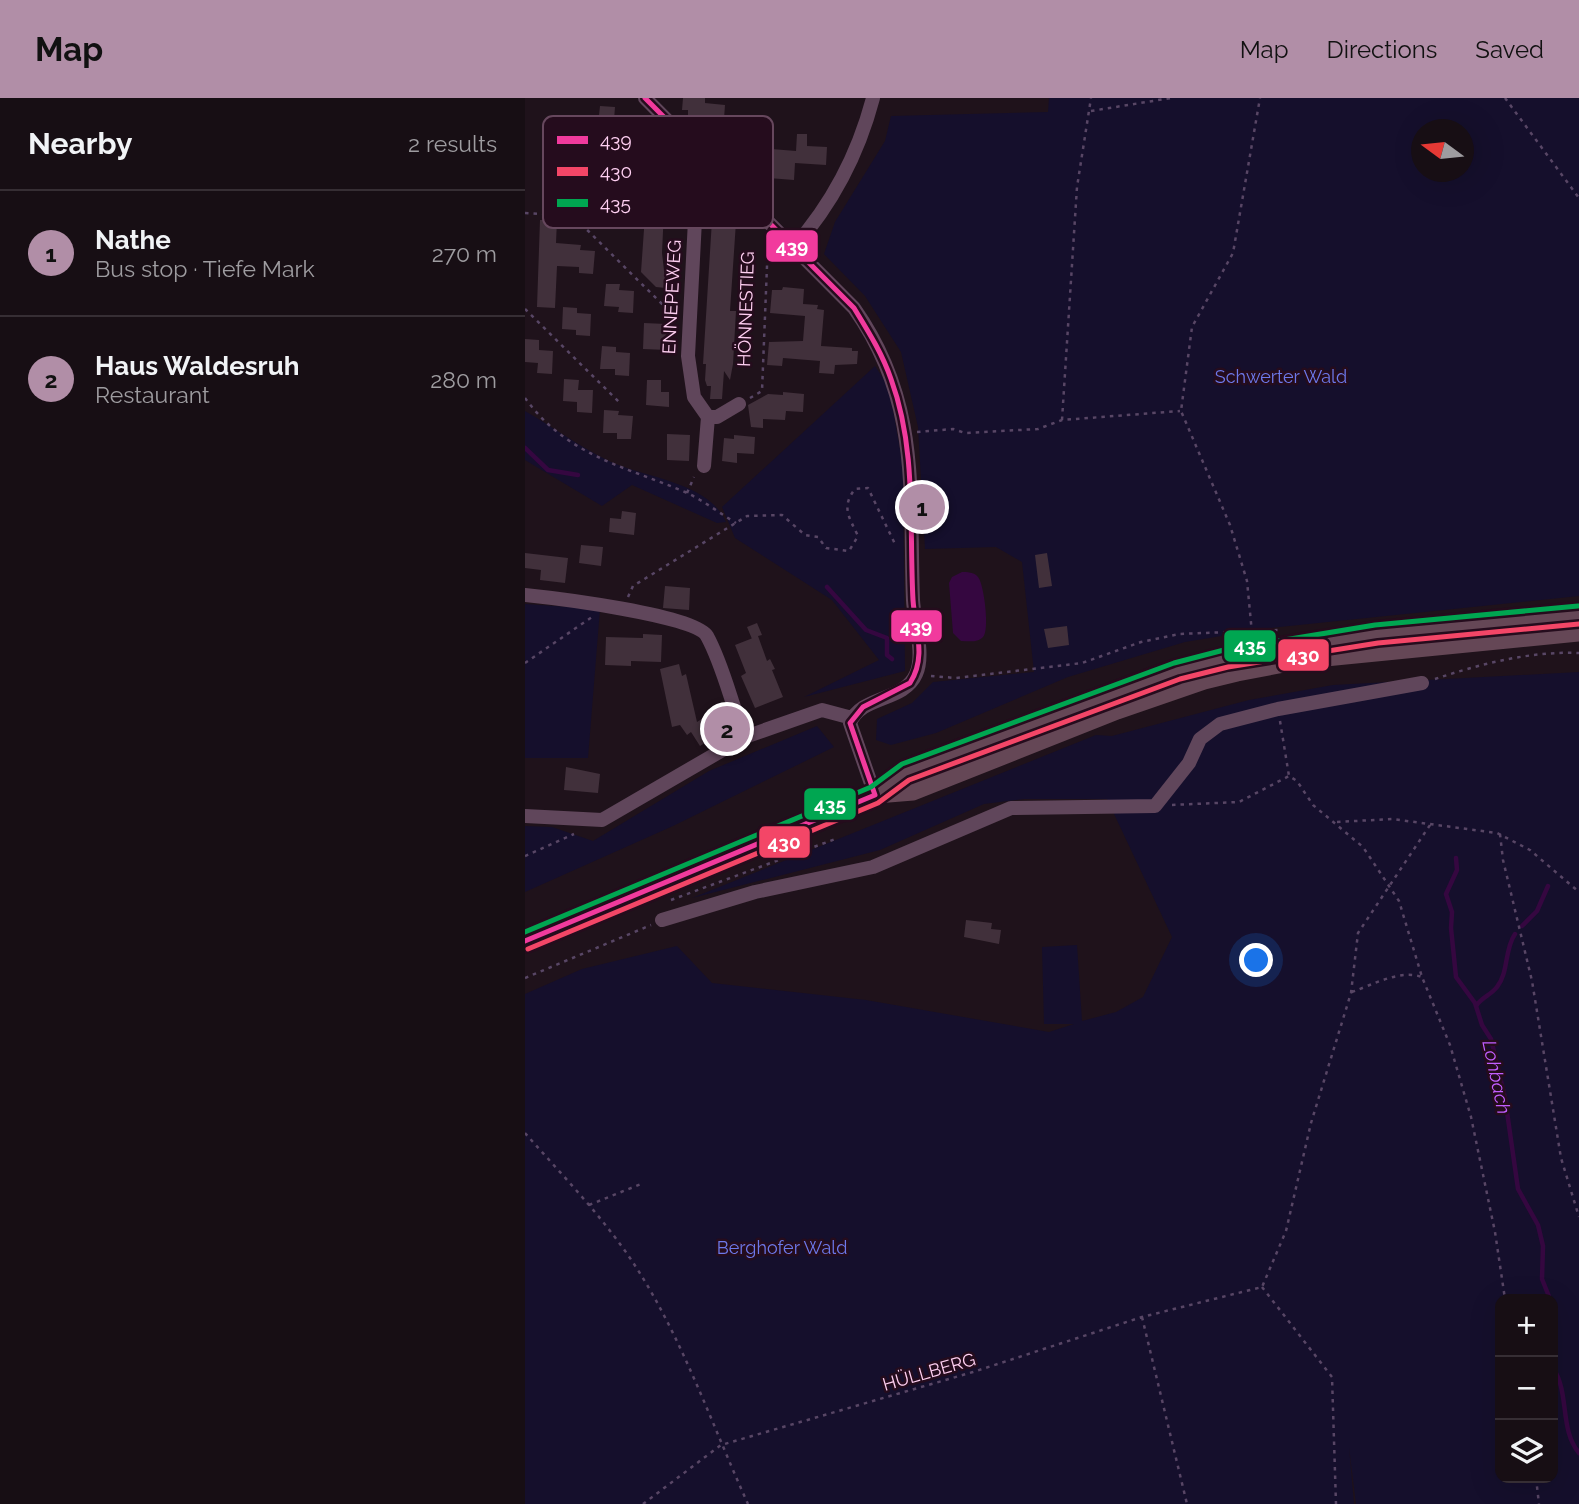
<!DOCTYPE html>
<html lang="en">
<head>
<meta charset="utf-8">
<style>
  body { margin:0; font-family:Raleway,sans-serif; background:#20171d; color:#f1f3f6 }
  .controls { position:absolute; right:21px; bottom:21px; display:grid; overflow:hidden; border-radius:14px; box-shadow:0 7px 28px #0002 }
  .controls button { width:63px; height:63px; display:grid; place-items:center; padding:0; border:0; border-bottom:2px solid #362e34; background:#170e14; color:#f1f3f6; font:35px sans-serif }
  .compass { position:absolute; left:886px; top:21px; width:63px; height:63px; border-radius:50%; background:#170e14; box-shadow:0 7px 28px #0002; rotate:285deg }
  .you { position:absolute; left:732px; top:863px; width:24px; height:24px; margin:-18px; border:5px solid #fff; border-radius:50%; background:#1a73e8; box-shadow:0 0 0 10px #1a73e833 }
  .badge { display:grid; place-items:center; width:46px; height:46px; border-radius:50%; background:#b18ea7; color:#111; font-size:23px; font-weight:700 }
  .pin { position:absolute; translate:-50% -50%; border:4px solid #fff; box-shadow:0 2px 7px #0006 }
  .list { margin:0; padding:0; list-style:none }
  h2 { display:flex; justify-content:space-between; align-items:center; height:91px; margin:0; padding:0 28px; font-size:30px }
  h2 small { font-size:23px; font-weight:400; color:#9e9ca0 }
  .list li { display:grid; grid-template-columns:46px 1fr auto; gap:21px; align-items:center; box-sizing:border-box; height:126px; padding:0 28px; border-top:2px solid #362e34 }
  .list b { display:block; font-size:26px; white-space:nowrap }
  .list p { margin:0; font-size:23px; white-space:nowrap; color:#9e9ca0 }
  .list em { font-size:23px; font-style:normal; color:#9e9ca0 }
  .icon { flex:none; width:38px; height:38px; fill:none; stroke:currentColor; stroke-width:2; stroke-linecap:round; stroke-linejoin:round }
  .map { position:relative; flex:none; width:1054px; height:1406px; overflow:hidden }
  header { display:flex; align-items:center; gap:42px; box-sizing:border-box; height:98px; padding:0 35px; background:#b18ea7; color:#111 }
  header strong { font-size:33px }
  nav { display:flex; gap:38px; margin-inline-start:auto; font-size:24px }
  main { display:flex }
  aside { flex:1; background:#170e14 }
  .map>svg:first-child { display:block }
  .green { fill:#150f2c; fill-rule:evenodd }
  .water { fill:#350740 }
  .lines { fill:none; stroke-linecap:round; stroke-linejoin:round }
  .stream { stroke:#350740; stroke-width:4.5 }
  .building { fill:#41303b }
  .path { stroke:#584665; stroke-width:2.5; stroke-dasharray:3.5 5; stroke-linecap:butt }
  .minor { stroke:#60465b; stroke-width:14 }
  .major { stroke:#654756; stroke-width:19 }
  .bus-1-casing { stroke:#250c1d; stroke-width:10 }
  .bus-2-casing { stroke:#250c1d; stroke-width:10 }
  .bus-3-casing { stroke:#250c1d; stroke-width:10 }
  .bus-1 { stroke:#f13a9d; stroke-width:5 }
  .bus-2 { stroke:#f34667; stroke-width:5 }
  .bus-3 { stroke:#00a651; stroke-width:5 }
  .labels { text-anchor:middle; stroke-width:5; stroke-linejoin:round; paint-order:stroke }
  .street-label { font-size:18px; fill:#ffd0f2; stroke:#250c1d }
  .park-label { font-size:18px; fill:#6d79eb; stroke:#250c1d }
  .water-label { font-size:19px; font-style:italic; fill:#c25eff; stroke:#250c1d }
  .key { fill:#250c1d; stroke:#66475d; stroke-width:2 }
  .key-label { font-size:19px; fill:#ffd0f2 }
  .line-badge { stroke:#250c1d; stroke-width:2.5 }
  .badge-label { font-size:19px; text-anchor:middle; font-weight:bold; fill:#fff }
</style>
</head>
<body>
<header>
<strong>Map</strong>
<nav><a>Map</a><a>Directions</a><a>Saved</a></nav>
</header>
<main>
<aside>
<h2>Nearby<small>2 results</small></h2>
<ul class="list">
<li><span class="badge">1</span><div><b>Nathe</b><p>Bus stop · Tiefe Mark</p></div><em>270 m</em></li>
<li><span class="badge">2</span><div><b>Haus Waldesruh</b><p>Restaurant</p></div><em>280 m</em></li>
</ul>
</aside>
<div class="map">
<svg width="1054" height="1406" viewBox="0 0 1054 1406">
  <rect width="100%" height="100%" fill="#1f121b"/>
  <path class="green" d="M524,0H1054V498L745,530L660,544L543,579L411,635L366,647L351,642L352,621L387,605L408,584L509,574L497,464L471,449L400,451L393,329L376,254L340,198L299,156L310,124L360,43L366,18L523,14ZM897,32H939V74H897Z
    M350,268L364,289L378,368L380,573L279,599L354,562L307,502L210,440L197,409Z
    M0,313C28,329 55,349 84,363C120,380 184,384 201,424L192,425L107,387L77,408L0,362Z
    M0,506L75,511L63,660H0Z
    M1054,574V1406H831L824,1349L829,1406H0V896L57,871L152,848L187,885L341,902L524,934L549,926H519L517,849L552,847L557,923L591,914L618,899L647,839L582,701H499L459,706L355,752L167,800L571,637L587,638L724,602L808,587ZM975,1201H1028V1380H975Z
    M292,628L309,649L148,728L0,794V728L27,729L68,743L184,673Z"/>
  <path class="water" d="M437,474C442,474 449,474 453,479C459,486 465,533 458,539C452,545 444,543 436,543L428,535L424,485L427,479Z"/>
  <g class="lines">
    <path class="stream" d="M0,350L23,372L53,377
      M302,489L341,532L362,540V557L367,561
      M931,760L932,772L921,796L927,814L926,830L931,879L950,905L957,927L966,941L980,1000L993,1091L1013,1127L1018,1148L1017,1181L1025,1201
      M997,828L1012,813L1023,788
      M951,908C957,899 966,897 972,889C984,874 979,852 990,836
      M1028,1208V1219
      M1028,1236V1245
      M1028,1270C1045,1295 1034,1331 1054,1355"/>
  </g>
  <path class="building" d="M158,0H180V5L200,7L199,21L210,22L209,34L229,35L228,53L211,52L212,47L192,46L193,24L183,23V19L163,17V12H157Z
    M75,8L90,9L89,22L104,24L103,32H116L115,45H111L142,47L137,155L141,190L131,189L116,174L121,103L119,64L104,63L106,45L87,42L88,28L73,27Z
    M272,36H282V48L302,49L301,67L270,65L269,82L232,79L234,50L271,53Z
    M15,122H32L31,145L56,147L55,152L70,153L68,176L54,175V169L32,168L30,210L12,209Z
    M187,122L211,124L205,213H211L208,266L205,282L199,273L197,301H185L186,288H182L180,282L181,266H178Z
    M81,186H95L94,192L109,193L108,215L93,214L94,209L79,208Z
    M258,189L279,191L278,206L293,207L292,211L299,212L296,248L327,250V253H333L332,266L310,267L309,276L294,275L295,263L258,260L257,268L242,267L244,244L278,243L280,218L245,215L247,192H257Z
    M38,209L52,210V215L66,216L65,238L51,237V232L37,231Z
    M119,225L141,226L142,252L118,251Z
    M0,241L14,242V252L28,253L27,276L12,275L13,265L0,264Z
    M77,248L91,249V254L105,255L104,278L90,277V271H75Z
    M39,281L54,282L53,292H68L67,315L52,314V304L38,303Z
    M122,282H136V294H144V309L121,307Z
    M258,294L279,296L278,314L261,313L260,322L238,321V330L226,329L223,307L243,296L258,297Z
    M79,312L94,313L93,317L108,318L106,341H92V335H78Z
    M142,336L165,337L164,363L142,362Z
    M209,337L230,339L229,356L212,355V365L197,363L199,340L209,341Z
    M97,413L111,415L109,437L84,434L85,420L96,421Z
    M56,447L78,449L76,468L54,465Z
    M0,455L43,460L40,485L15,482L16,472L0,470Z
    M522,455L527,488L514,490L510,457Z
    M140,488L165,490L164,512L138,510Z
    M232,525L237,537L233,538L242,563L245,561L250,571L247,572L258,599L230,610L216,578L221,575L210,547L233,538L227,541L222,529Z
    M542,528L544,547L523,550L519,531Z
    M118,536L137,537L136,564L106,563V568L80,567L81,539L118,540Z
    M154,566L157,578L161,576L172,624L194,610L205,629L175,648L166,634L162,637L155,627L147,629L135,571Z
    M41,669L75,676L73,695L39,692Z
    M441,822L467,825L466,831L476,832L474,846L439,839Z"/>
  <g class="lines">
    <path class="path" d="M980,0L1054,100
      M566,13L646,0
      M0,115L48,118L137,206L152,216
      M0,211L94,304
      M0,300C42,358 99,368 160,394C178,402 194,415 211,425
      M225,300L237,293L243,143
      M537,322L552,89L566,0
      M392,334L428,331L440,335L513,331L537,322L655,313
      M162,395L169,379
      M103,499L108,488L222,418L257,417L280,437L293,439L301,450L324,453L333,438C324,419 316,409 330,391L343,390L370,446H373
      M727,535L722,483L705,427L656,313L667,229L708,155L735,0
      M0,565L67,519
      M406,578L431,580L557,565L616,544L654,536L754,532
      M910,581C955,566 1005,553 1054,555
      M755,623L764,678
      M647,707L714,704L764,678L772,683L788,707L838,749L874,803L897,879L925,947L946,1019L970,1134L980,1201
      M812,724L867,721L972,735L1005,752L1054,794
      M975,736L978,762L1007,883L1036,1060L1054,1119
      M0,758L49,736
      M146,802L313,740
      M0,880L126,827
      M827,894C847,887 875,871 897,879
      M0,1035C37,1077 78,1119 109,1166C157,1239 187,1327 223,1406
      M64,1107L116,1086
      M737,1189L807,1279L811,1406
      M617,1219L662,1406
      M1011,1380L1014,1406
      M118,1406L196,1347L448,1274L617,1219L737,1189L761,1133L786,1025L826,895L833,835L905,727"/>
    <path class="minor" d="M120,0L329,210C396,305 384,393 388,502C389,523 400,557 391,576C379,604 336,597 325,625L350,697
      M269,149C308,105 333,57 348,0
      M183,319H192L214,306
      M179,368L183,319L169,299L163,258L170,122L174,105L200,81
      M0,497C29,500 170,517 182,538C199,569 206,606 220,639
      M0,718L77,722L220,639L297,612L327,620
      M137,822L230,794L348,769L486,710L630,708L664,665L675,641L695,626L753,611L897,585"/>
    <path class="major" d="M351,696L388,693L592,612L679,582L712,574L780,561L1054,534
      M0,843L329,706L350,697L380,674L652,573C782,536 920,530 1054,517"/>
    <g class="bus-1-casing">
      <path id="bus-1" d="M120,0L329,210C343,233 357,255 366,281C392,352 384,428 388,502C390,531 402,559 385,585L338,609L325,625L350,697
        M0,843L350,697"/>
    </g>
    <g class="bus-2-casing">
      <path id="bus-2" d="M3,851L353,705L384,682L655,581L703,569L853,545L1054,526"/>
    </g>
    <g class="bus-3-casing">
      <path id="bus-3" d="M0,834L346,689L377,666L649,565L699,552L850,527L1053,508"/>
    </g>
    <use href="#bus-1" class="bus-1"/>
    <use href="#bus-2" class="bus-2"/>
    <use href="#bus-3" class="bus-3"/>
  </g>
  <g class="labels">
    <g class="street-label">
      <text transform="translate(147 199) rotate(-87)" y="6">ENNEPEWEG</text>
      <text transform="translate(221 211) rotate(-88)" y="6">HÖNNESTIEG</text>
      <text transform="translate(404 1274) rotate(-16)" y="6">HÜLLBERG</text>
    </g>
    <g class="park-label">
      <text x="756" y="285">Schwerter Wald</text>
      <text x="257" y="1156">Berghofer Wald</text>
    </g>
    <g class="water-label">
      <text transform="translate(972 979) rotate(78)" y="7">Lohbach</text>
    </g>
  </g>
  <rect x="18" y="18" width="230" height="112" rx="10" class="key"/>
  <rect x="32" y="38" width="31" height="8" fill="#f13a9d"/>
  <rect x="32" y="69" width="31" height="9" fill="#f34667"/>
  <rect x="32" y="101" width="31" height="8" fill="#00a651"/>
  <g class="key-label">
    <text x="75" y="49">439</text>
    <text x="75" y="80">430</text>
    <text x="75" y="112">435</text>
  </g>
  <g class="line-badge">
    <rect x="240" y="131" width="54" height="34" rx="7" fill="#f13a9d"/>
    <rect x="365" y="511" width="53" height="34" rx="7" fill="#f13a9d"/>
    <rect x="698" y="531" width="54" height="34" rx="7" fill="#00a651"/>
    <rect x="752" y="540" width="53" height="34" rx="7" fill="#f34667"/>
    <rect x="278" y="689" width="54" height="34" rx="7" fill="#00a651"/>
    <rect x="233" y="727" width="53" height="34" rx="7" fill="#f34667"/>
  </g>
  <g class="badge-label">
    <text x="267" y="155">439</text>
    <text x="391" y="535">439</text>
    <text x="725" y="554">435</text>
    <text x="778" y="564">430</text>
    <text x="305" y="713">435</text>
    <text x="259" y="751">430</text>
  </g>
</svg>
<div class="controls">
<button>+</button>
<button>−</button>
<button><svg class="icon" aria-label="layers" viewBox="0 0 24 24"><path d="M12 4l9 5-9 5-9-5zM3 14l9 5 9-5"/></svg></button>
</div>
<svg class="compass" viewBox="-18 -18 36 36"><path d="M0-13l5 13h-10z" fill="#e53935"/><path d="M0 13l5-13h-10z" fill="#9e9ca0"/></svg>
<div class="you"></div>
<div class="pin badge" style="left:397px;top:409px">1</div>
<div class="pin badge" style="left:202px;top:631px">2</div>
</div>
</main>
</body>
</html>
